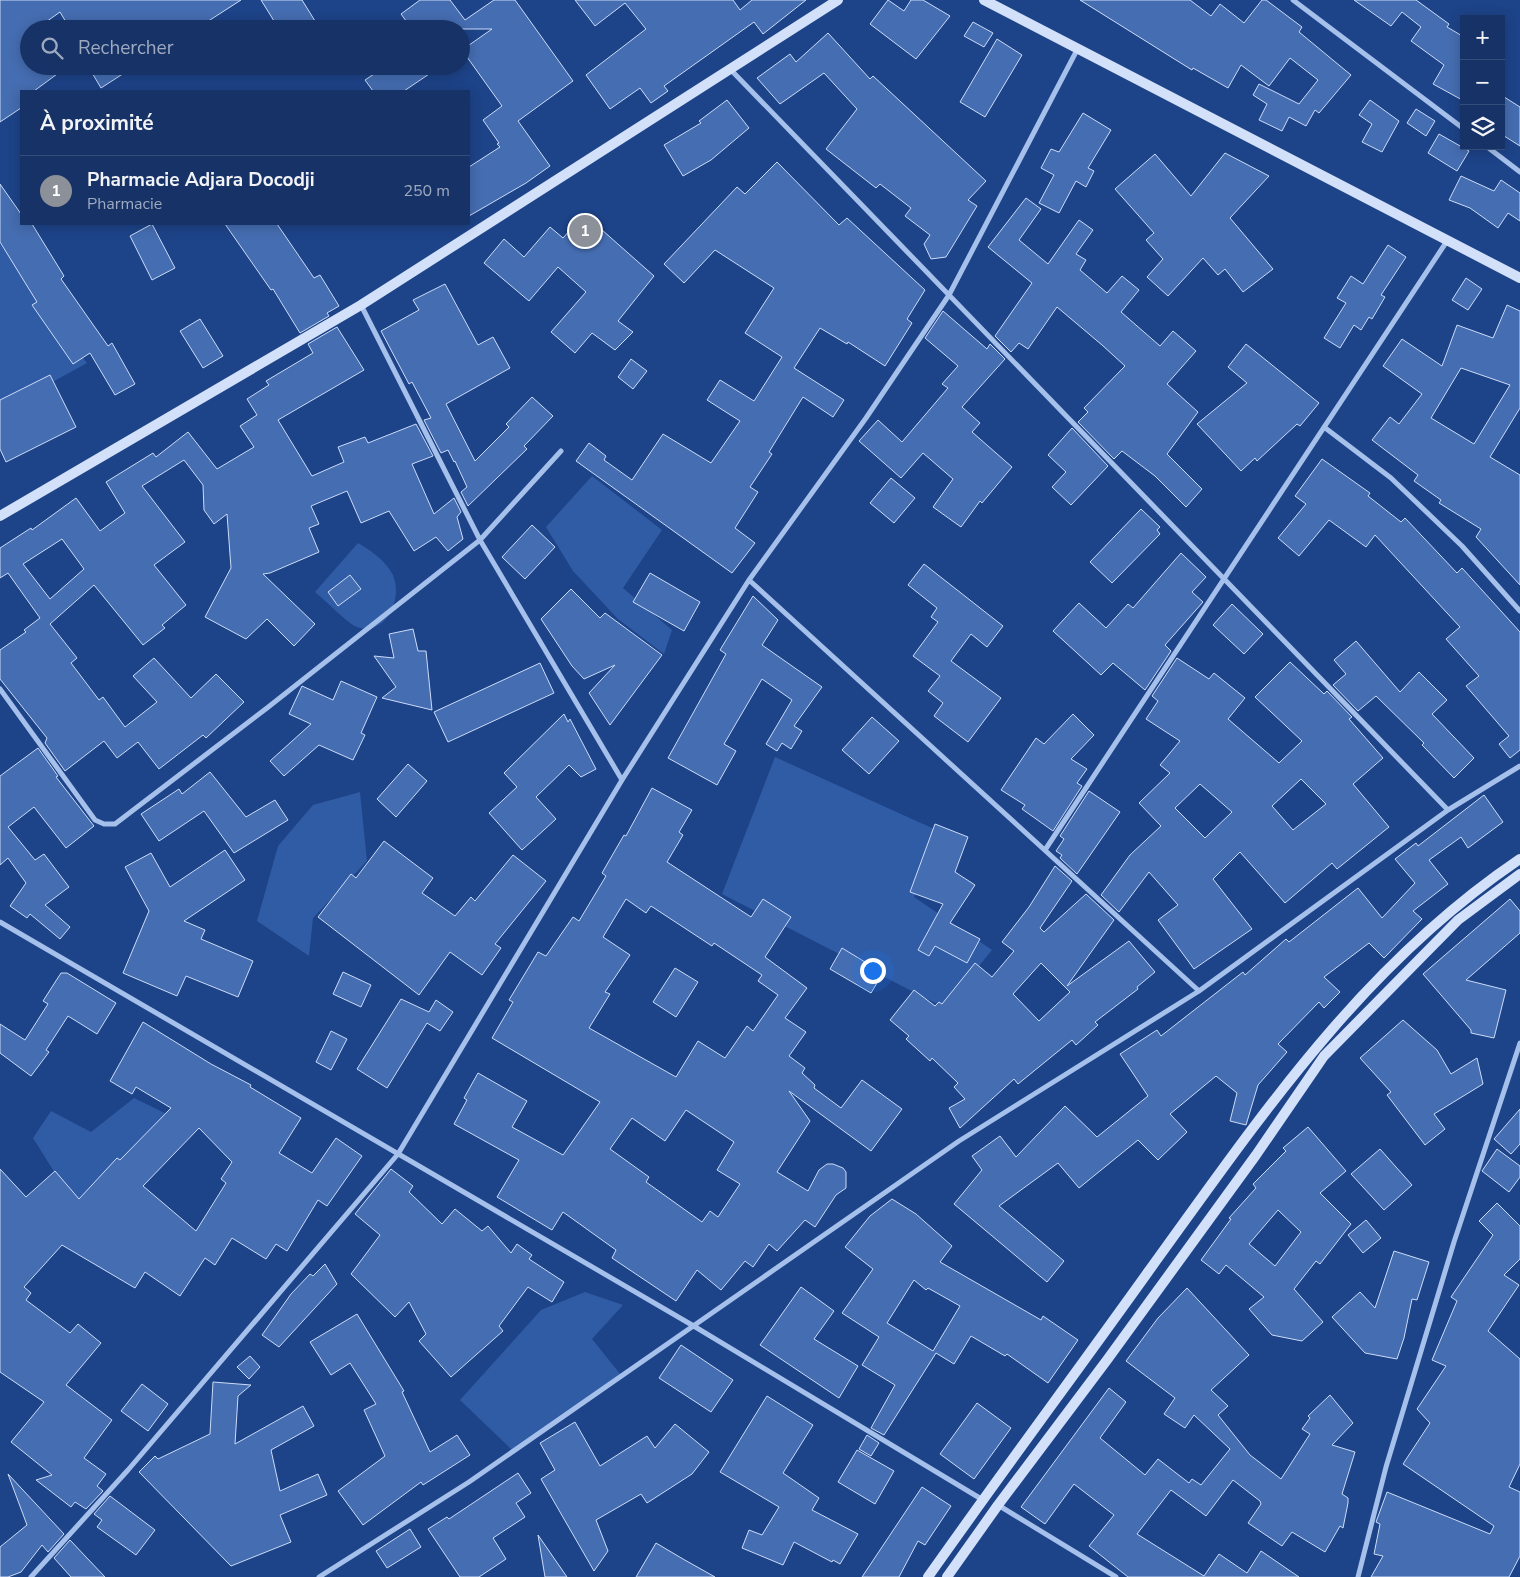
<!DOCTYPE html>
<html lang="fr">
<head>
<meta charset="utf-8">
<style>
  body { margin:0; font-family:"Nunito Sans",sans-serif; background:#1f3a6c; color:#f1f3f6 }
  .controls { position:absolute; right:15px; top:15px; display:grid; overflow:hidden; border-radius:0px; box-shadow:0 2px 12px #0003 }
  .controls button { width:45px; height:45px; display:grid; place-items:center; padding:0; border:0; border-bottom:1px solid #354d7a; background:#163266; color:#f1f3f6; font:25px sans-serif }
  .you { position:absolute; left:872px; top:970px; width:18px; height:18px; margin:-12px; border:4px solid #fff; border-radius:50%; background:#1a73e8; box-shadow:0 0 0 8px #1a73e833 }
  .badge { display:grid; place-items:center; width:32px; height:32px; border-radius:50%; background:#8c9099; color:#fff; font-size:16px; font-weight:700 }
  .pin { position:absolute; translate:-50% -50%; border:2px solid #fff; box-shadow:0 1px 5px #0006 }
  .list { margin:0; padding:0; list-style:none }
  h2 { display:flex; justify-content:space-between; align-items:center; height:65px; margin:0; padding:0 20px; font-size:21px }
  h2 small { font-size:16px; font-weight:400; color:#9eaabf }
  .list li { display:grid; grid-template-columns:32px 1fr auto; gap:15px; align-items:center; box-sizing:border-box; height:70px; padding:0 20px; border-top:1px solid #354d7a }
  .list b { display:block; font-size:19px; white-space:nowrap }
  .list p { margin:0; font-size:16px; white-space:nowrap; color:#9eaabf }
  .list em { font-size:16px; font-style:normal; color:#9eaabf }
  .icon { flex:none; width:28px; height:28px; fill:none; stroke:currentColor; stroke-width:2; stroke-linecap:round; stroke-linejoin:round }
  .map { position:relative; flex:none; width:1520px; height:1577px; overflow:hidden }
  .search { position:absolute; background:#163266; box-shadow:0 2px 12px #0003; left:20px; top:20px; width:450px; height:55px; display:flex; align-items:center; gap:12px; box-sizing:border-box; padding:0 18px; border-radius:28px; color:#9eaabf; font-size:19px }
  .panel { position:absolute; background:#163266; box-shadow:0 2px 12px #0003; left:20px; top:90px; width:450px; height:135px; border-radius:0px }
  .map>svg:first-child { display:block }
  .green { fill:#305ca6 }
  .building { fill:#456db1; stroke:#ccdcf9; fill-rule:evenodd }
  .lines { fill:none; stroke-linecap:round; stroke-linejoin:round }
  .street { stroke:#a6c0ec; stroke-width:5 }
  .secondary { stroke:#d2e0f9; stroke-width:10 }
</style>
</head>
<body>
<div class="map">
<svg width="1520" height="1577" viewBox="0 0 1520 1577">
  <rect width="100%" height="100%" fill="#1d4388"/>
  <path class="green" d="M0,244L87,363L0,411Z
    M592,476L662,530L623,588L672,630L664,654L618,619L573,571L546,527Z
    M358,543C370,550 382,558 390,570C406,592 388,638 357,627C348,624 324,599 315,592Z
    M775,757L943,833L914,897L992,950L945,1008L722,894Z
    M360,792L367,861L313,918L309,956L257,921L278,846L313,805Z
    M134,1098L181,1121L88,1211L58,1178L33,1138L51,1111L91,1132Z
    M585,1292L623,1305L592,1339L621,1375L513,1451L460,1400L541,1310Z"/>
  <path class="building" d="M0,0H241L196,29H70L60,12L36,29H29V66H68L34,91H21V108L0,122Z
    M261,0H302L320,29H279Z
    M420,0H450L465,20L494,0H515L573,81L518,121L550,166L526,183L469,216V167L500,147L497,144L499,143L483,120L502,106L462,50L492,29H412L401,14Z
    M575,0H733L740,10L752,0H806L763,34L754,22L664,86L668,91L651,103L640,88L610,109L586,75L646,29L625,3L595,26Z
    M888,0L904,11L911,0H923L950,16L916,59L870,24Z
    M1080,0H1190L1211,16L1220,4L1244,23L1262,0H1266L1302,27L1299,32L1351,75L1319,113L1315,110L1306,126L1289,117L1282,131L1259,120L1267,104L1253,95L1259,84L1299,104L1318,80L1290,58L1269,86L1241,65L1228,88L1193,68L1192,70Z
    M1354,0H1416L1449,24L1447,27L1464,37V101L1433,84L1444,65L1411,41L1421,27L1402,12L1391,26Z
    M973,22L993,33L984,47L964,36Z
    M828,33L870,79L873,76L986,181L968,200L977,206L946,257L931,259L924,244L930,235L905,216L911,208L880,184L876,188L826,149L857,109L824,73L780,104L757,78L790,54L796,62Z
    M997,39L1022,55L985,117L960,102Z
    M88,66H135L101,88Z
    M386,66H441L404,91H373L365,80Z
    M1501,95L1520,107V146L1501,134Z
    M727,100L749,128L711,160L683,176L664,145L701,123L699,121Z
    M1370,100L1399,121L1382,152L1362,142L1372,124L1359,115Z
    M1416,109L1435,121L1426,136L1407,123Z
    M1083,113L1111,130L1088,168L1094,171L1086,187L1076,181L1059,213L1039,203L1054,175L1041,168L1051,149L1059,152Z
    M1439,134L1469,151L1457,171L1428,153Z
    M1225,153L1269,176L1230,218L1273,269L1243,292L1225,269L1218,275L1203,258L1168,296L1147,277L1163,259L1146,240L1154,233L1115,189L1155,154L1191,196Z
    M777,162L839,225L847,218L925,290L907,319L912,323L885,366L848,342L847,344L820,328L794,368L844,400L833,417L803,397L769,452L772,454L750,487L758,492L735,528L755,543L732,573L576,461L589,443L606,456L604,460L632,480L663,434L711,463L740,421L707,400L720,380L754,401L782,357L745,333L774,288L715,250L684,283L664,264L737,187L745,194Z
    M1461,176L1494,191L1501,180L1520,193V221L1508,213L1498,228L1470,208L1449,200Z
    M0,184L21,214V224H32L64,276L61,279L108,346L112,343L135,384L115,395L90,353L73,364L32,305L37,302L0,242Z
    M1026,198L1041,209L1019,240L1048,264L1079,220L1093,230L1076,254L1086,260L1080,270L1107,293L1122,276L1139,290L1121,312L1160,346L1173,331L1196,351L1167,384L1198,412L1167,454L1202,489L1186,507L1155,476L1122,451L1114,459L1078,422L1088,412L1084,408L1125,366L1102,345L1057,307L1028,349L1019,343L1011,352L995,336L1032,283L988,247Z
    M584,214L654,276L618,321L633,332L615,350L592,333L575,353L551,332L586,292L558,267L529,301L484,263L504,239L524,257L550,227L563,238Z
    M152,224L175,268L152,280L130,236Z
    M225,224H277L314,278L320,275L339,306L327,313L329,316L300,333L273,289L271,290Z
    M1388,245L1406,257L1381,295L1385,297L1372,319L1369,317L1361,330L1354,325L1340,348L1324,338L1346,303L1337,298L1351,276L1363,284Z
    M1466,278L1482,289L1468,310L1452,300Z
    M445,284L478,345L493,337L510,368L446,404L475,461L509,427L506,424L532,397L553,416L524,446L527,449L468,506L461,492L467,487L455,461L454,462L448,450L441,453L424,420L431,418L412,382L409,384L381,331L419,310L413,300Z
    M1507,305L1520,311V408L1490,457L1520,475V585L1476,537L1481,529L1439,503L1441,500L1414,481L1418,475L1372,440L1390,417L1399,424L1422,394L1383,366L1402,339L1442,366L1457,325L1493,338ZM1461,368L1510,385L1474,444L1431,418Z
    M943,311L987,349L990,344L1005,359L962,407L980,423L972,432L1012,467L982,503L980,501L961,527L933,507L953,479L923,453L901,478L859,441L878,420L902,442L948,388L942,384L958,366L925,338Z
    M200,319L223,356L203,368L180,331Z
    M337,327L364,370L278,420L312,476L344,462L338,447L365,437L368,443L416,424L433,456L412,464L434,514L454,498L461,512L457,517L463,539L448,551L436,537L414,551L389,511L361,523L347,491L311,506L319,524L309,528L319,552L270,573L263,574L315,624L294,646L267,619L246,639L205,617L231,568L227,514L214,524L204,510L203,485L184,460L142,486L185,542L154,565L186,605L162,625L165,628L143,645L94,585L50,624L77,658L71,663L99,700L103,697L125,727L157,702L133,676L154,658L191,698L216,674L244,702L206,738L203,735L159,769L138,742L117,758L104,741L65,771L45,743L47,738L0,679V650L26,632L24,630L40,618L8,573L0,578V548L31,528L32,530L76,498L100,531L125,513L106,482L153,453L156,457L188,432L217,469L254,447L240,426L257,415L247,399L269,385L266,381L313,353L308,344ZM62,539L84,569L50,599L23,564Z
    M1246,344L1319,403L1300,426L1297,424L1257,461L1255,458L1241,471L1197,424L1247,383L1228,367Z
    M631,359L647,371L633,389L618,377Z
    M50,375L76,427L6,462L0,449V400Z
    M1072,428L1108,466L1071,505L1052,487L1066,472L1048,455Z
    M1322,459L1370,493L1368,496L1401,522L1405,518L1457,573L1462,568L1520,632V750L1510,758L1499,744L1509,736L1466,686L1479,676L1446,639L1460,627L1375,535L1366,547L1329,520L1299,556L1278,538L1306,504L1295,496Z
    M891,478L915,498L894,523L870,503Z
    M1141,509L1160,527L1157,530L1160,534L1112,583L1090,562Z
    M532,525L555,547L525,579L502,557Z
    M1181,553L1206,577L1192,592L1203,602L1165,645L1171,651L1145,690L1113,663L1101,675L1053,631L1079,603L1106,628L1128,604L1133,608Z
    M924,564L1003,626L987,647L971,634L951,661L1001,698L968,742L934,716L943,703L928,691L940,676L913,656L938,622L931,617L937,608L908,585Z
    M650,573L700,602L684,631L633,602Z
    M350,575L361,589L338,606L328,592Z
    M571,589L600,618L605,613L662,655L610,725L589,693L615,665L584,679L572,666L541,619Z
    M753,596L778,620L762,645L822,687L794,726L802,731L791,749L782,743L777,751L766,744L792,700L762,679L724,744L736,751L717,785L668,758L726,654L720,650Z
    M1232,604L1263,634L1244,654L1213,625Z
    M413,629L418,651H426L432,710L382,698L396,687L374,656L394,658L389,634Z
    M1356,641L1400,692L1419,672L1447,700L1432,714L1474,758L1454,778L1422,745L1424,743L1376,696L1358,711L1333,685L1346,674L1334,660Z
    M1177,658L1209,679L1214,673L1245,698L1228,719L1279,763L1302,741L1255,697L1290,662L1324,694L1327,691L1352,717L1349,719L1383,758L1353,784L1389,827L1337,869L1332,863L1285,903L1240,852L1213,879L1252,929L1194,969L1158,920L1178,905L1149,872L1119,912L1101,895L1130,855L1161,826L1139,803L1170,773L1160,765L1180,741L1146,719L1158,701L1152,696ZM1301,779L1326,804L1293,830L1272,806ZM1200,784L1232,812L1205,838L1175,808Z
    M540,663L554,693L448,742L434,712Z
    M341,681L377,697L361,733L365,735L353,760L319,745L284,776L270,761L311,724L289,714L302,686L333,700Z
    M564,714L568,722L570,719L596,769L581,777L569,765L536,797L556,819L522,850L489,813L517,787L504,773Z
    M1073,714L1094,735L1071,759L1087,769L1077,783L1082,786L1053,831L1022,809L1025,805L1001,790L1036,738L1044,744Z
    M872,717L899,741L869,774L842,750Z
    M38,748L58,776L56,777L94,826L66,848L34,807L8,827L35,860L44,854L69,887L45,905L70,927L60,939L30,914L27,918L10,906L26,883L8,858L0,865V776Z
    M408,764L427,781L396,817L377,799Z
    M210,772L246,817L275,800L288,820L234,853L204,811L159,841L141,814L179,789L182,794Z
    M652,788L692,810L679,832L683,835L667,862L751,917L763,899L791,917L765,957L807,988L785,1018L806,1032L789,1056L805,1068L802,1073L815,1085L814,1088L841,1108L862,1080L902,1109L871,1151L789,1091L810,1121L777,1172L808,1191L819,1170L827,1164H833L843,1168L846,1172V1188L836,1195L815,1227L805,1220L777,1251L769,1244L753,1267L745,1261L721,1290L697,1270L676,1301L612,1258L616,1250L563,1212L552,1230L497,1197L519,1160L454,1124L467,1100L464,1098L478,1073L527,1101L512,1127L563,1155L600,1102L492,1038L513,1002L509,1000L538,952L546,956L573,917L579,921L606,876L602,873L624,835L626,836ZM626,899L646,913L651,906L712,946L714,943L762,975L758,981L778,995L753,1031L747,1026L725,1058L698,1041L676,1077L589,1028L610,994L605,992L630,955L603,937ZM686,1110L734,1142L717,1170L740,1184L718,1217L710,1211L702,1222L646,1182L649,1177L610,1149L632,1118L665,1141Z
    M1089,791L1120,812L1077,874L1060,858L1062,855L1056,851L1064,839L1060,836Z
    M1484,795L1503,822L1468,848L1461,837L1429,860L1448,884L1413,911L1422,919L1384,958L1369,943L1324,977L1340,992L1324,1008L1319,1002L1278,1044L1287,1052L1258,1085L1246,1125L1230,1121L1237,1093L1216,1076L1170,1114L1187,1132L1158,1160L1138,1140L1079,1188L1058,1163L999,1206L1064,1261L1047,1282L954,1204L982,1170L972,1156L1000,1136L1016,1157L1065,1106L1097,1137L1148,1096L1120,1054L1157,1030L1161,1036L1243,972L1245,975L1286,939L1289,942L1358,888L1382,918L1415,883L1395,859L1416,843L1418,846Z
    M935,824L968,837L955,872L975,885L950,923L980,939L967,963L935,946L929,956L918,950L943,904L910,892Z
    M384,841L433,878L422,893L455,916L471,897L475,901L513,855L546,881L495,944L501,948L482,975L450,952L419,995L318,917L351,874L356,878Z
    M225,850L245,880L184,921L205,930L201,939L253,961L238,997L186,976L177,996L123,973L149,911L125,867L151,853L170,887Z
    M1055,866L1072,881L1040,928L1044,932L1086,894L1114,920L1067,986L1129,941L1155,972L1137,987L1138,989L1095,1022L1098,1025L1076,1045L1072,1040L1018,1084L1014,1079L960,1128L949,1108L965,1099L954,1087L958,1083L932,1058L930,1061L906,1039L909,1036L890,1020L914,990L935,1006L939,1002L942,1004L975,963L992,977L1014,951L1002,942L1029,907ZM1041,963L1070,992L1039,1021L1013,994Z
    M1510,899L1520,911V933L1466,980L1506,990L1494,1038L1471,1033V1030L1423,974Z
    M842,948L883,973L871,993L830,969Z
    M675,968L698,982L676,1017L653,1002Z
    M343,972L371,985L361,1007L333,994Z
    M61,973H67L116,1003L97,1034L68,1016L46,1050L49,1052L31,1076L0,1053V1024L25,1040L48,1004L43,1001Z
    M401,999L429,1012L436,1000L453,1012L440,1031L427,1023L387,1088L357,1069Z
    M1403,1020L1437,1050L1451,1074L1477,1058L1483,1084L1434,1114L1445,1129L1425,1145L1387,1095L1391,1092L1360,1058Z
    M143,1022L211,1064L251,1085L250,1087L301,1118L279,1153L312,1173L336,1138L362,1156L327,1206L318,1200L287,1251L276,1244L266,1259L232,1238L215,1265L205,1258L180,1296L145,1272L135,1288L62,1245L24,1287L31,1293L26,1300L70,1333L78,1324L101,1343L66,1385L112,1420L84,1458L106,1474L97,1486L103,1491L86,1509L75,1502L71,1507L36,1480L52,1475L11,1442L44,1402L0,1372V1169L26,1197L55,1171L79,1199L117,1158L120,1160L171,1108L136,1087L132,1094L110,1081ZM199,1128L232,1162L221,1179L226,1183L196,1231L143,1186Z
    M331,1031L347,1039L331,1070L316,1062Z
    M1520,1109V1144L1511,1154L1494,1139Z
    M1308,1127L1346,1171L1320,1193L1351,1224L1320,1264L1316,1261L1294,1289L1323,1322L1302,1341L1272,1335L1249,1309L1264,1297L1226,1265L1219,1274L1201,1260L1231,1219L1229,1218L1256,1188L1253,1184L1286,1151L1283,1148ZM1278,1210L1301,1232L1275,1266L1249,1244Z
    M1380,1149L1412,1185L1384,1210L1351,1174Z
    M1497,1149L1520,1166V1177L1509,1192L1482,1171Z
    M391,1169L413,1186L409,1192L442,1224L455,1209L482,1231L488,1226L511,1253L517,1244L532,1255L529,1259L564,1282L552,1302L528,1287L499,1326L503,1331L451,1377L419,1341L426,1334L409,1302L395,1317L351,1274L380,1235L355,1214Z
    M892,1199L916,1214L952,1246L940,1262L1041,1320L1043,1316L1078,1340L1048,1383L1007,1354L1005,1356L971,1336L954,1364L936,1353L884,1435L871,1428L895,1385L862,1365L879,1337L842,1313L873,1269L845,1247L870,1216ZM914,1280L926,1290L928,1288L960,1306L933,1351L887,1323Z
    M1497,1203L1520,1226V1259L1504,1275L1519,1285L1488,1331L1520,1359V1464L1509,1487L1520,1492V1556L1509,1577H1371L1383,1556L1374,1554L1380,1524L1376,1522L1387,1492L1490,1534L1494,1526L1403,1464L1430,1423L1417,1409L1446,1366L1432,1360L1457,1301L1451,1297L1493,1235L1479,1221Z
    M1366,1220L1381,1238L1363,1253L1348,1235Z
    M1394,1251L1429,1262L1417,1300L1412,1299L1404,1338L1397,1359L1365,1353L1332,1317L1360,1292L1375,1308Z
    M325,1264L337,1284L279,1347L262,1335L291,1294L310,1274L313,1276Z
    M801,1287L834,1311L814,1339L858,1366L839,1398L760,1345Z
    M1187,1288L1249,1355L1211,1390L1228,1406L1218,1415L1250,1455L1281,1479L1310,1434L1302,1429L1310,1418L1308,1416L1330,1395L1353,1423L1332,1445L1355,1452L1342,1494L1348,1498V1503L1343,1528L1340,1526L1325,1552L1292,1532L1282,1546L1248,1523L1261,1504L1260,1501L1233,1480L1206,1516L1171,1490L1137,1534L1204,1576L1219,1554L1247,1573L1261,1551L1299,1577H1128L1089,1546L1114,1515L1074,1484L1045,1524L1021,1507L1109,1388L1126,1402L1100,1438L1145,1475L1158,1459L1189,1483L1192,1479L1201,1485L1230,1449L1194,1415L1185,1428L1164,1414L1175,1398L1126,1361L1158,1318Z
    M357,1314L404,1391L402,1392L430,1452L457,1435L470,1455L423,1485L421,1482L363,1525L338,1491L385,1456L364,1410L376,1404L350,1363L331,1375L310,1342Z
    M681,1345L733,1380L711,1412L659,1378Z
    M250,1356L260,1367L249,1379L237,1367Z
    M213,1382L251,1385L238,1396L235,1444L303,1406L314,1426L271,1450L280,1491L318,1474L327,1495L280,1515L291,1542L231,1566L139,1472L155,1456L158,1459L210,1434Z
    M142,1384L168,1404L148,1431L121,1411Z
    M767,1396L813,1425L783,1473L819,1498L812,1510L858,1534L840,1564L833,1560L832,1562L794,1542L783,1565L742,1548L749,1530L762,1535L779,1507L720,1472Z
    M977,1403L1011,1428L974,1479L940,1454Z
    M575,1422L600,1466L647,1436L655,1448L675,1424L709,1452L692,1474L647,1503L641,1494L596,1520L608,1551L594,1571L541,1479L555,1470L540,1443Z
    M867,1435L879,1443L871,1456L859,1449Z
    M857,1450L894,1471L875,1504L838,1482Z
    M518,1473L531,1493L516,1503L525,1517L493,1538L506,1559L479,1577H460L428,1529L447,1517L449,1519Z
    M8,1474L64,1534L48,1552L42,1545L21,1572L8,1577H0V1547L27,1525Z
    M922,1487L951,1506L925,1545L918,1541L899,1577H862Z
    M110,1496L155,1530L136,1555L97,1527L102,1520L94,1514Z
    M410,1529L421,1547L387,1568L376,1551Z
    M538,1535L567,1577H545Z
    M70,1540L86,1557L105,1577H71L54,1558Z
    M656,1543L683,1559L715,1577H636Z"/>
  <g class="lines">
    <path class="street" d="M1293,0L1464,129
      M730,69L1448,810
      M1486,146L1520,172
      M361,305L480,540L622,780
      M1324,427L1391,478L1462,546L1520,611
      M749,580L1199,991
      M0,689L95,820L104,824H115L267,708L480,540L561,451
      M1045,850L1447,241
      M0,922L692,1325L983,1500
      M998,1505L1116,1577
      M31,1577L128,1470L398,1154L622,780L749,580L866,418L949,295L1077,50
      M319,1577L469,1482L959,1141L1199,991L1448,810L1520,766
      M1358,1577L1386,1467L1454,1242L1520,1043"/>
    <path class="secondary" d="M984,0L1520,278
      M0,516L361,305L838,0
      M928,1577C1000,1475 1075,1374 1148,1272C1259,1119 1360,967 1520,859
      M947,1577L998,1505L1107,1360L1256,1155L1324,1056L1458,920L1520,874"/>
  </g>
</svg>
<div class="controls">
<button>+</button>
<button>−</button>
<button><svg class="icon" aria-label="layers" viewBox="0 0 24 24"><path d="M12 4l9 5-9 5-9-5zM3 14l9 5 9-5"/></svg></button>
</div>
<div class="you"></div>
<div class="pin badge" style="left:585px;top:231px">1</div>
<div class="search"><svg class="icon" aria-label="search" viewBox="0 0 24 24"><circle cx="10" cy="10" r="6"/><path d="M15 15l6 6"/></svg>Rechercher</div>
<section class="panel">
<h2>À proximité<small></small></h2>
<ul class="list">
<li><span class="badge">1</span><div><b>Pharmacie Adjara Docodji</b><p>Pharmacie</p></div><em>250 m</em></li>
</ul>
</section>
</div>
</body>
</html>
